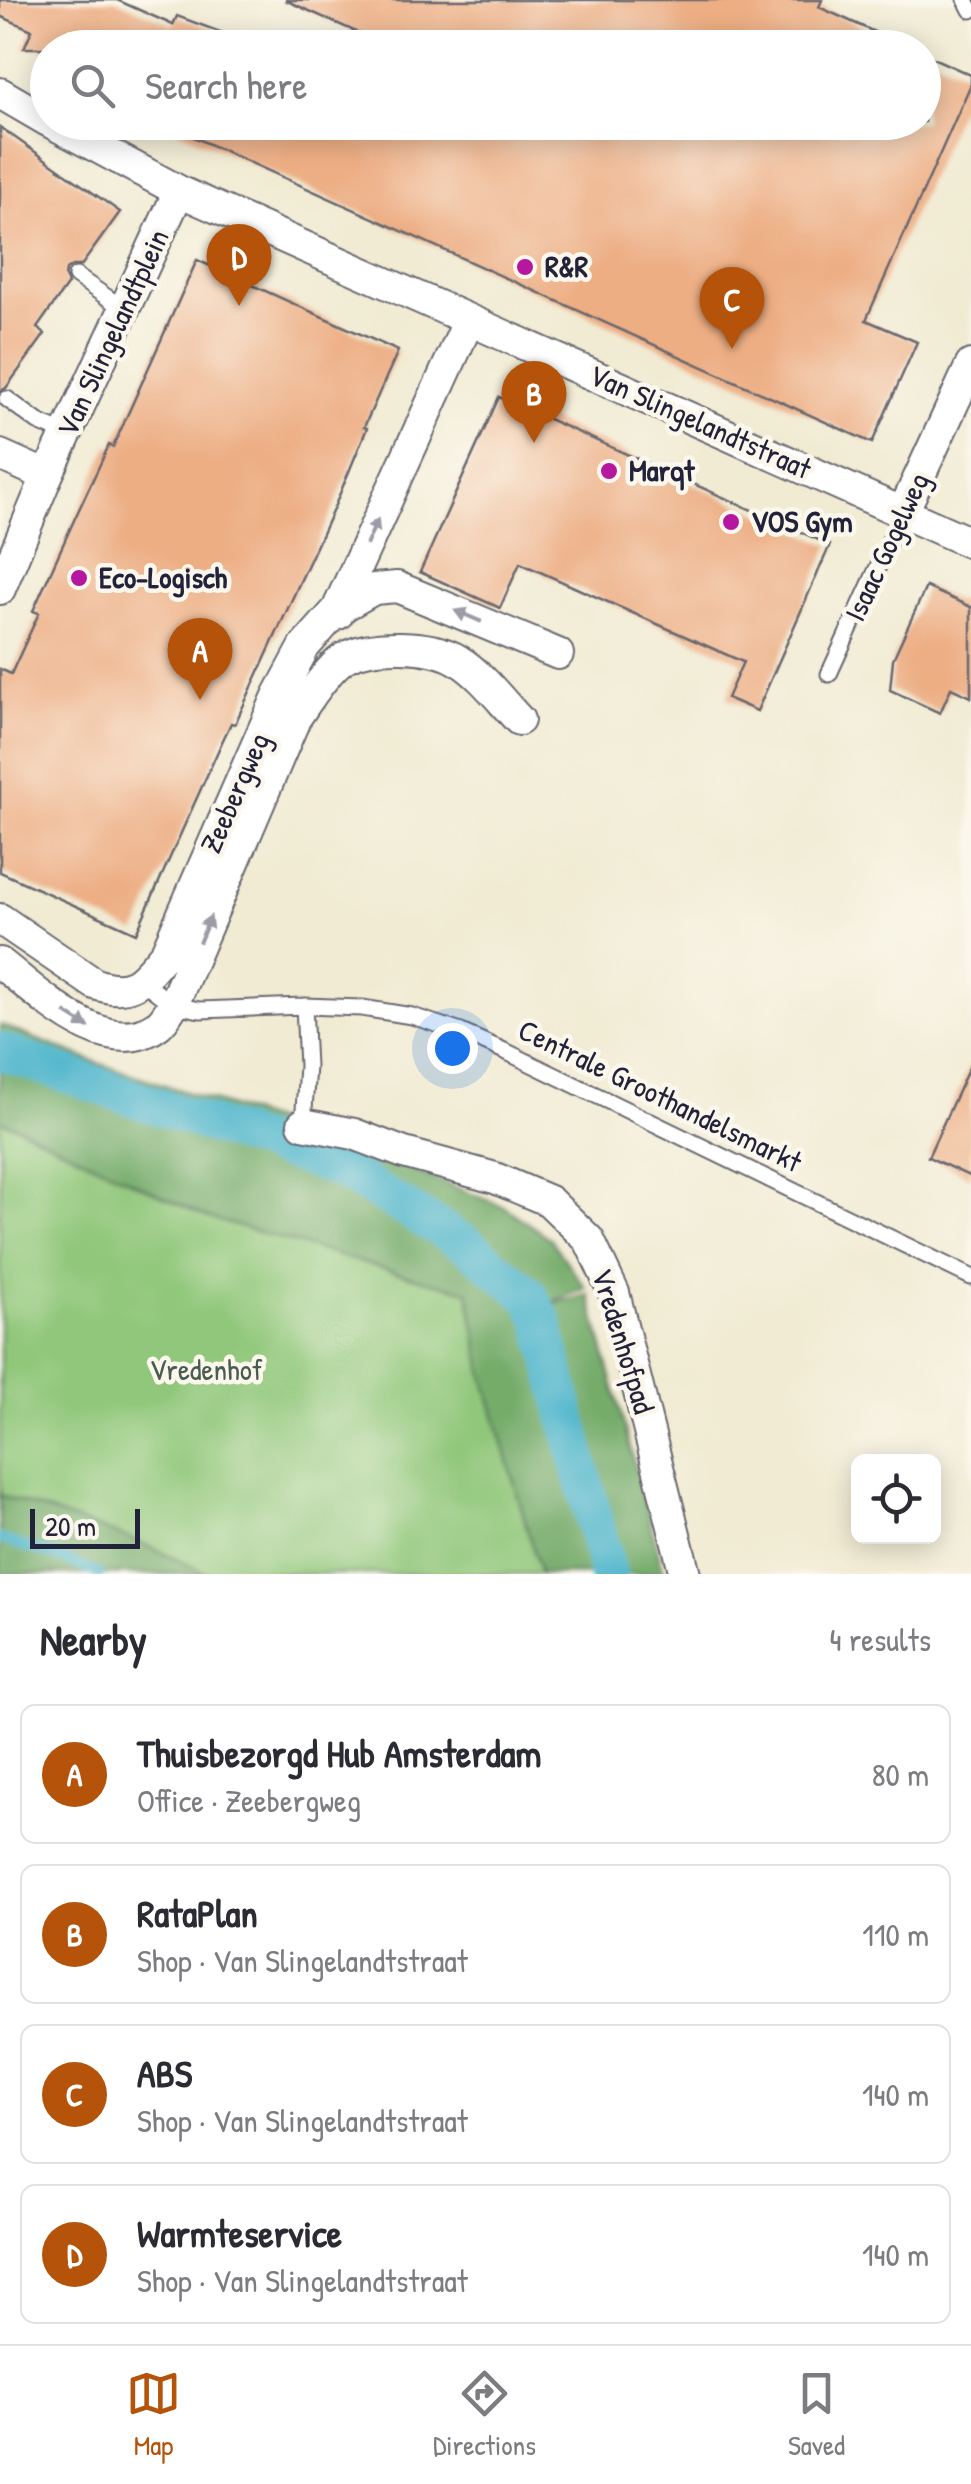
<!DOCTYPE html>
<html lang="en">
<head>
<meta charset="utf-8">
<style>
  body { margin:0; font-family:"Patrick Hand",sans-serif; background:#f7f7f7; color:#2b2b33 }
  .controls { position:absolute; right:30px; bottom:30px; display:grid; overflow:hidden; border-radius:15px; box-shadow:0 5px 25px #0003 }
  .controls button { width:90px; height:90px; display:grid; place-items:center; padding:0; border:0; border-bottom:2px solid #e1e1e2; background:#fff; color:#2b2b33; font:50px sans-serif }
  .scale { position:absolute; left:30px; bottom:25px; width:110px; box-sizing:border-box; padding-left:10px; border:5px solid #22223b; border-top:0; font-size:28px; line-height:35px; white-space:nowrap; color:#22223b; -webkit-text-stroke:8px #fbf7ec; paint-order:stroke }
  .you { position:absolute; left:452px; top:1048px; width:35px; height:35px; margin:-25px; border:8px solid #fff; border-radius:50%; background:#1a73e8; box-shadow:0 0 0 15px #1a73e833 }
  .badge { display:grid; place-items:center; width:65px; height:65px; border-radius:50%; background:#b45309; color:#fff; font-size:32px; font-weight:700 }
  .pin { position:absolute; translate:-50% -82px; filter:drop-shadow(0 2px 5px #0008) }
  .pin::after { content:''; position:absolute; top:52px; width:35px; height:30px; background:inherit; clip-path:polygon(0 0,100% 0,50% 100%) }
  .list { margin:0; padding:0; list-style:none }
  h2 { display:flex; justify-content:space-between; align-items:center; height:130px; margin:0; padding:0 40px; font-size:42px }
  h2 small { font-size:32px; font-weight:400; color:#7c7c81 }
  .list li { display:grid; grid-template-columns:65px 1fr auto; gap:30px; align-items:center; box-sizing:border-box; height:140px; margin:0 20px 20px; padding:0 20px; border:2px solid #e1e1e2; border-radius:15px }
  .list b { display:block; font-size:38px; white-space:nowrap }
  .list p { margin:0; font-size:32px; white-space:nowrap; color:#7c7c81 }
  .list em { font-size:32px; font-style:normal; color:#7c7c81 }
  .icon { flex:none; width:55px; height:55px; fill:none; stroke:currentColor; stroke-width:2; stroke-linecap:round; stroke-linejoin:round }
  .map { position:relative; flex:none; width:971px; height:1574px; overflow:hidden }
  .search { position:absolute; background:#fff; box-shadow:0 5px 25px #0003; left:30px; right:30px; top:30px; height:110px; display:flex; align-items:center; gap:25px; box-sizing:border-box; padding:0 35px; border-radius:55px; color:#7c7c81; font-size:38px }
  .sheet { height:770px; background:#fff }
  nav { display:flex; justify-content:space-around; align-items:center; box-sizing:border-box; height:140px; border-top:2px solid #e1e1e2; background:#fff; font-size:28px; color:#7c7c81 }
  nav a { display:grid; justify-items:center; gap:5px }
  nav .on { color:#b45309 }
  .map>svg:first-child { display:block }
  .green { fill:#90c77a; stroke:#59745a; stroke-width:2.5 }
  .forest { fill:#74ac6a; stroke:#4b6752; stroke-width:2.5 }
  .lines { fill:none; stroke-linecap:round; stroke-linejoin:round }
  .stream { stroke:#4eb5cc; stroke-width:11 }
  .canal { stroke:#4eb5cc; stroke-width:38 }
  .building { fill:#edae84 }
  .service-casing { stroke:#6a6870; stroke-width:19 }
  .minor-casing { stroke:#6a6870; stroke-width:34 }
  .service { stroke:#fff; stroke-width:15 }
  .minor { stroke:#fff; stroke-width:30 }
  .oneway { fill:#9c9ca7 }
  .poi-dot { fill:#b5179e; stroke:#fbf7ec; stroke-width:4 }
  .labels { text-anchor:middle; stroke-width:9; stroke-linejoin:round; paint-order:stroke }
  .poi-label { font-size:30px; font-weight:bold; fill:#22223b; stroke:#fbf7ec; text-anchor:start }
  .street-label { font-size:30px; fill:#22223b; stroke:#fbf7ec }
  .park-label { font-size:30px; fill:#485c51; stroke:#fbf7ec }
</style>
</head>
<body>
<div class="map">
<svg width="971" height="1574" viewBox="0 0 971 1574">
  <rect width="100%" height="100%" fill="#fbf7ec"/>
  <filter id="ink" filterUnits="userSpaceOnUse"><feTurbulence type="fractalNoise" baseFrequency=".01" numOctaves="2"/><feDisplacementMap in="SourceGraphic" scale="20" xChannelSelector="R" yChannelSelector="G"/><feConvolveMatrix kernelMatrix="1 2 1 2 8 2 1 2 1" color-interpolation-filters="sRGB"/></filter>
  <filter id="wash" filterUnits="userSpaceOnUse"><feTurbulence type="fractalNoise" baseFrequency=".0048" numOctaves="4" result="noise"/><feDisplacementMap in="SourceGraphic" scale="40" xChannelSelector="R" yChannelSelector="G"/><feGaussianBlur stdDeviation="2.25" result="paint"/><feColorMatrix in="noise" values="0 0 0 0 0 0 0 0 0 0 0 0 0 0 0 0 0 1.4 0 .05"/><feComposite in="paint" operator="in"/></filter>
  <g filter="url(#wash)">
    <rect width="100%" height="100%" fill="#f1ebd3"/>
    <path class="green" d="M0,1065L499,1289L587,1574H113L0,1534Z"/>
    <path class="forest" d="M0,1025L92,1061L375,1155L505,1207L549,1238L586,1288L542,1306L589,1295L664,1574H540L483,1373L468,1291L405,1275L206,1217L16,1126L0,1121Z
      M0,1495L136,1541L208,1574H0Z"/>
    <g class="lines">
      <path class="stream" d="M0,1539L61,1558L99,1574"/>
      <path class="canal" d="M0,1051L341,1170L469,1246L529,1295L542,1318L608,1574"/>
    </g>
    <g id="blocks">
      <path class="building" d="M0,0H117L173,25L177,16L253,44L252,48H24L32,30L0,16Z
        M285,0H822L819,7L910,48H392Z
        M924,54L971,75V84L866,320L917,342L872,443L160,122H924Z
        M0,127L120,212L81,266H72L66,270L65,276L68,284L37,328L45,334L6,388L0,391Z
        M197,260L398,351L364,427L367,428L336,503L235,724L231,723L222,742L136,933L0,872V669L11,674L39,613L33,611L75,518L109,445L113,447Z
        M499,397L830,545L757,711L727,698L743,662L520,563L500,608L420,572Z
        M926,587L971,607V697L951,688L940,713L890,690L893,659Z
        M971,1063V1177L928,1157Z"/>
    </g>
  </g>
  <g filter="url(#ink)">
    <use href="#blocks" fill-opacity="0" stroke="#6a6870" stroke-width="2.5"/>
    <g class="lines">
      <g class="service-casing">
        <path id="service" d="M966,0L971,10
          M76,276L124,309
          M7,399L38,422L66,434
          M829,674L903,512
          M142,981L173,1005L200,1010L304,1006L362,1008L412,1016L461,1032L509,1053L971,1277
          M303,1124L307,1066L304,1006"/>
      </g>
      <g class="minor-casing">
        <path id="minor" d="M0,93L48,121
          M50,122L179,191L971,543
          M0,455L47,476
          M903,512L971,365
          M0,589L47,476L179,191
          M338,614L337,610L469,320
          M0,919L95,984C134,997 143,979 166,952L278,696L305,646L337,610L374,589L397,587L558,654
          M0,963C38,992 108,1064 159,1024C165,1019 169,1011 173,1005L295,719C307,701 327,669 344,658C371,642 432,644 458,660C482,675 500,700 519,720
          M303,1124L354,1134L404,1153L495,1178L549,1201L589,1240L614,1293L685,1574"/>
      </g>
      <use href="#service" class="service"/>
      <use href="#minor" class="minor"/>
    </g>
    <defs><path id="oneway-solid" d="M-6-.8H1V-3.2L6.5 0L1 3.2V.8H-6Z" transform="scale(2.5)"/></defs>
    <g class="oneway">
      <use href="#oneway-solid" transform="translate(372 532) rotate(-66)"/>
      <use href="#oneway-solid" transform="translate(468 616) rotate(-157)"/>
      <use href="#oneway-solid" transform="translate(205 929) rotate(-67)"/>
      <use href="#oneway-solid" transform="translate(77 1020) rotate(32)"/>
    </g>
  </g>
  <g class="poi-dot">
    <circle cx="525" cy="267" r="10"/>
    <circle cx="609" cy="471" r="10"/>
    <circle cx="731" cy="522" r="10"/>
    <circle cx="79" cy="578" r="10"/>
  </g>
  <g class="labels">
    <g class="poi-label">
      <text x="545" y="277">R&amp;R</text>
      <text x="629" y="481">Marqt</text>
      <text x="751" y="532">VOS Gym</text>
      <text x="99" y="588">Eco-Logisch</text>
    </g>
    <g class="street-label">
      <text transform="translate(113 333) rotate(-65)" y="10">Van Slingelandtplein</text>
      <text transform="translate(700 422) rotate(24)" y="10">Van Slingelandtstraat</text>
      <text transform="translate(887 547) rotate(-65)" y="10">Isaac Gogelweg</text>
      <text transform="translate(235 793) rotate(-66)" y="10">Zeebergweg</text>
      <text transform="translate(660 1096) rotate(26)" y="10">Centrale Groothandelsmarkt</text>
      <text transform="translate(623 1341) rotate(73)" y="10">Vredenhofpad</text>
    </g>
    <g class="park-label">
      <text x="206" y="1380">Vredenhof</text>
    </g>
  </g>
</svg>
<div class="controls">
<button><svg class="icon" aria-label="locate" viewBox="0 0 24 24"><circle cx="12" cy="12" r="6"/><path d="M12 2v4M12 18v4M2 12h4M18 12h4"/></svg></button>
</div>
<div class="scale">20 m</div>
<div class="you"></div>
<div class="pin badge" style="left:200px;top:700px">A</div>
<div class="pin badge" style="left:534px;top:443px">B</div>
<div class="pin badge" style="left:732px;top:349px">C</div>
<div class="pin badge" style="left:239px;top:306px">D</div>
<div class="search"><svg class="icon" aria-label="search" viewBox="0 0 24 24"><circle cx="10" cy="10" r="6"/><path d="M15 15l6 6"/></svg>Search here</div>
</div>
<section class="sheet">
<h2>Nearby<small>4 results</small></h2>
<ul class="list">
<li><span class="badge">A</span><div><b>Thuisbezorgd Hub Amsterdam</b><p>Office · Zeebergweg</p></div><em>80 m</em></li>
<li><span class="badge">B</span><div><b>RataPlan</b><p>Shop · Van Slingelandtstraat</p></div><em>110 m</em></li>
<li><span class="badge">C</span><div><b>ABS</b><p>Shop · Van Slingelandtstraat</p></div><em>140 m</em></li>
<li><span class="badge">D</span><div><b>Warmteservice</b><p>Shop · Van Slingelandtstraat</p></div><em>140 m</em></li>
</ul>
</section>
<nav>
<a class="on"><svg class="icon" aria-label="map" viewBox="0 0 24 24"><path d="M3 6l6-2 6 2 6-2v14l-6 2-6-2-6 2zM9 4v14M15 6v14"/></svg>Map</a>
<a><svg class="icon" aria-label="directions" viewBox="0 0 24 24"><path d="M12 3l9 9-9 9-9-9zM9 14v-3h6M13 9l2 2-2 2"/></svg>Directions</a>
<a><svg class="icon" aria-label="saved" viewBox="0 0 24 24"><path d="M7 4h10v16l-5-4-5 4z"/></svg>Saved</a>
</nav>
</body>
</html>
